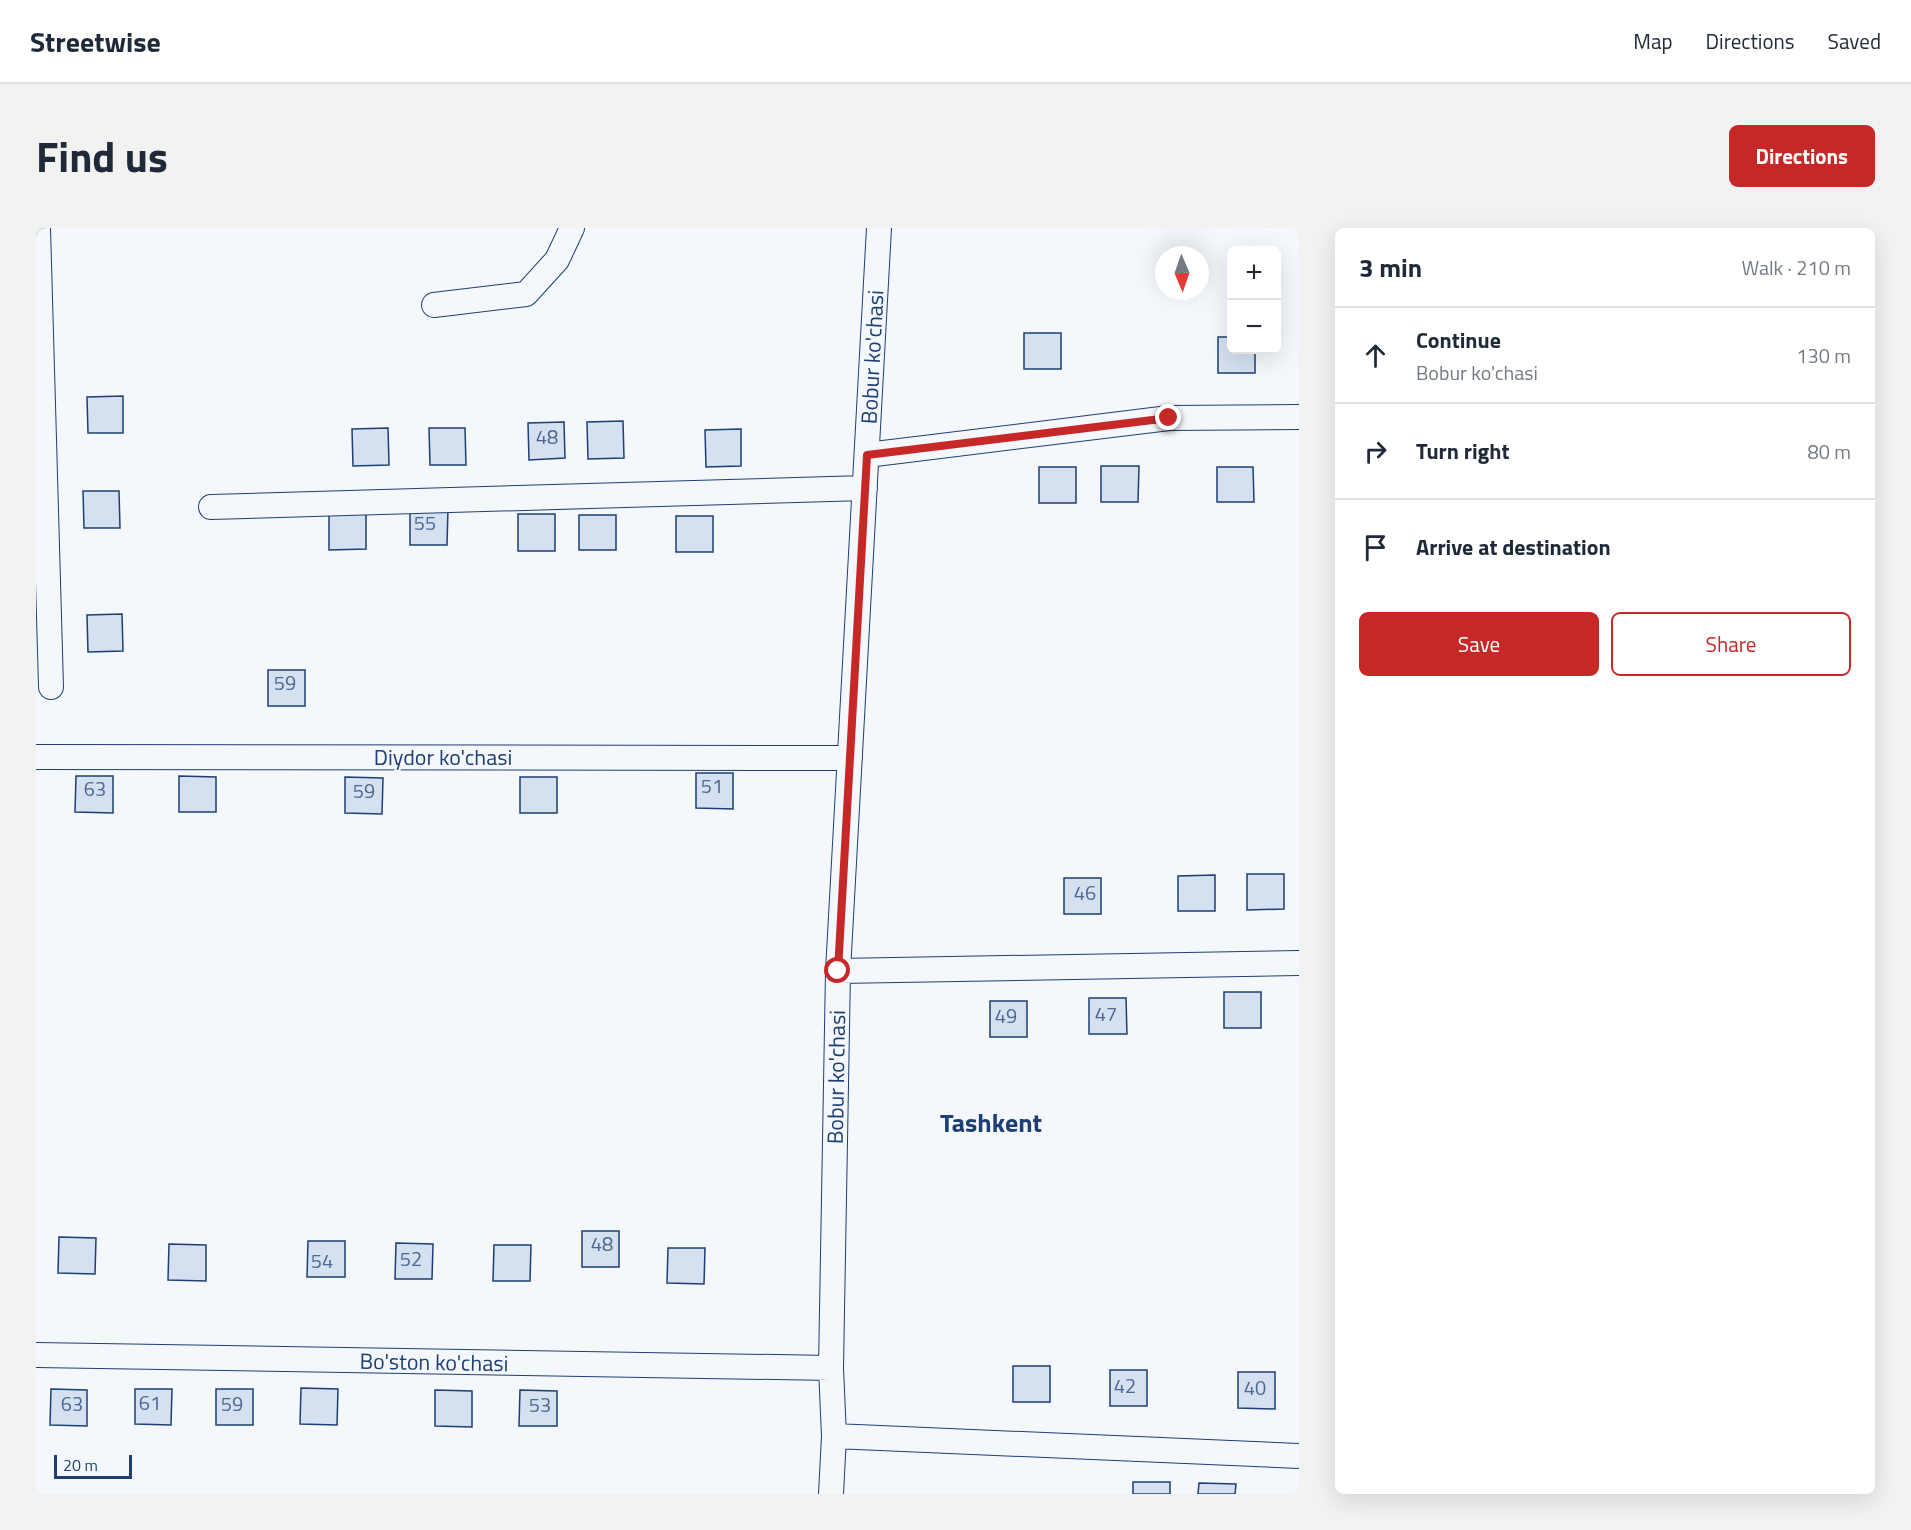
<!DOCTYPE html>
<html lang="en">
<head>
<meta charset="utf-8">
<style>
  body { margin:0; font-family:"Titillium Web",sans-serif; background:#f2f2f3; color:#1f2937 }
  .controls { position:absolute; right:18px; top:18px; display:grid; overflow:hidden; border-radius:9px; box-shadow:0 6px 24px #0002 }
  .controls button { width:54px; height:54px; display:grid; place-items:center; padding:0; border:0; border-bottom:2px solid #e0e1e3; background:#fff; color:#1f2937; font:30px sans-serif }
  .compass { position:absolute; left:1119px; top:18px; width:54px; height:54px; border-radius:50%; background:#fff; box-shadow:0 6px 24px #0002; rotate:178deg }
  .scale { position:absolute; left:18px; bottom:15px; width:78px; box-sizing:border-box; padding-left:6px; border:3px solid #1d3f73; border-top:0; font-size:16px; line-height:21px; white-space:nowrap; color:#1d3f73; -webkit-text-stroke:4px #f4f7fb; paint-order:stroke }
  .stop { position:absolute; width:18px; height:18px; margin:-14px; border:4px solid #c62828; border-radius:50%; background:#fff }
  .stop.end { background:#c62828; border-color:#fff; box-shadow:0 2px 6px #0008 }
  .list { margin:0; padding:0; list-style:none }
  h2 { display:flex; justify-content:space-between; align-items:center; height:78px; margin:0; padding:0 24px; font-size:26px }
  h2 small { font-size:20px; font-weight:400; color:#747a83 }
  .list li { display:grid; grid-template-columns:39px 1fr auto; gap:18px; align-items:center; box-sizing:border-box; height:96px; padding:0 24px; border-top:2px solid #e0e1e3 }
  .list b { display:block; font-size:22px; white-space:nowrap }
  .list p { margin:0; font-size:20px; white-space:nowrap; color:#747a83 }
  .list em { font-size:20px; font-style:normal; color:#747a83 }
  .actions { display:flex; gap:12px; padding:18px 24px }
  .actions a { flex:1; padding:14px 0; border:2px solid #c62828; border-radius:9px; text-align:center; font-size:21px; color:#c62828 }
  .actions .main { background:#c62828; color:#fff }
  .icon { flex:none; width:33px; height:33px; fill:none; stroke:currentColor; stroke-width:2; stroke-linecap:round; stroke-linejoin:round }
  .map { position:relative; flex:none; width:1263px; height:1266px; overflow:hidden; border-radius:9px }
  header { display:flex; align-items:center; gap:36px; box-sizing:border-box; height:84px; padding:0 30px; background:#fff; border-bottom:2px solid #e0e1e3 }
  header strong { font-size:28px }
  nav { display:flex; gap:33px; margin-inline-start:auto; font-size:21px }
  .intro { display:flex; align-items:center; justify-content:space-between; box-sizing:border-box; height:144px; padding:0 36px }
  h1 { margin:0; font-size:42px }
  .button { padding:15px 27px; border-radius:9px; background:#c62828; color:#fff; font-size:21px; font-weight:700 }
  main { display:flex; gap:36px; padding:0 36px }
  aside { flex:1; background:#fff; border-radius:9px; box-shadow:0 6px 24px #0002 }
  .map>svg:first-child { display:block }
  .building { fill:#d5e0f0; stroke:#1d3f73; stroke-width:1.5 }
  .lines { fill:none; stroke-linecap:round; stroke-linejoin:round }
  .minor-casing { stroke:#1d3f73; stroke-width:26 }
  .minor { stroke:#f4f7fb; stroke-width:24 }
  .route { stroke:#c62828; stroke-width:8 }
  .labels { text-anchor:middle; stroke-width:4.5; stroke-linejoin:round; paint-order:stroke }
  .number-label { font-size:20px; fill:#4b6792 }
  .street-label { font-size:22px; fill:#1d3f73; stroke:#f4f7fb }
  .quarter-label { font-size:26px; font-weight:bold; fill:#1d3f73; stroke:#f4f7fb }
</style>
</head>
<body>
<header>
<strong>Streetwise</strong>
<nav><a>Map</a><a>Directions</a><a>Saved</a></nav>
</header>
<div class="intro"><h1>Find us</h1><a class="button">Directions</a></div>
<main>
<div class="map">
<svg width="1263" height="1266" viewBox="0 0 1263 1266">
  <rect width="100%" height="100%" fill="#f4f7fb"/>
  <path class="building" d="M988,105H1025V141H988Z
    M1182,109H1196V122H1219V145H1182Z
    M87,168V205H52L51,169Z
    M587,193L588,230L552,231L551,194Z
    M528,194L529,230L493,232L492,195Z
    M352,200L353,237L317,238L316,201Z
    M393,200H429L430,237H394Z
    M705,201V238L670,239L669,202Z
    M1065,238H1103L1102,274H1065Z
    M1003,239H1040V275H1003Z
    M1181,239H1217L1218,274H1181Z
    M47,263H83L84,300H48Z
    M374,281H412L411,317H374Z
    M293,286H330V321L293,322Z
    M482,286H519V323H482Z
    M543,287H580V322H543Z
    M640,288H677V324H640Z
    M86,386L87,423L52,424L51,387Z
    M232,442H269V478H232Z
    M660,545H697V581L660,580Z
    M40,548H77V585L39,584Z
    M143,548L180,549V584H143Z
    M309,549L347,550L346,586L309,585Z
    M484,549H521V585H484Z
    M1211,646H1248V681L1211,682Z
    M1179,647V683H1142V648Z
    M1028,650H1065V686H1028Z
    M1188,764H1225V800H1188Z
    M1053,770H1090L1091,806H1053Z
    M954,773H991V809H954Z
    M546,1003H583V1039H546Z
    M23,1009L60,1010L59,1046L22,1045Z
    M272,1013H309V1049H271Z
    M360,1015L397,1016L396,1051H359Z
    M133,1016L170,1017V1053L132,1052Z
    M458,1017H495L494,1053H457Z
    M632,1020H669L668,1056L631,1055Z
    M977,1138H1014V1174H977Z
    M1074,1142H1111V1178H1074Z
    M1202,1144H1239V1181L1202,1180Z
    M265,1160L302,1161L301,1197L264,1196Z
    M15,1161L51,1162V1198L14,1197Z
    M99,1161H136L135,1197L99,1196Z
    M180,1161H217V1197H180Z
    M399,1162L436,1163V1199L399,1198Z
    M484,1162L521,1163V1198H483Z
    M1097,1254H1134V1266H1097Z
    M1163,1255L1200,1256L1199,1266H1162Z"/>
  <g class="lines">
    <g class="minor-casing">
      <path id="minor" d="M2,0L15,459
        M398,77L490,66L521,32L536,0
        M831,227L1133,190L1263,189
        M175,279L829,260
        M0,529L814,530
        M802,743L1263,735
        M0,1127L795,1140
        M798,1208L1263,1228
        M795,1266L798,1208L795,1140L802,743L843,0"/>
    </g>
    <use href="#minor" class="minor"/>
  </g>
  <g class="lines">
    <path class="route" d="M802,743L831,227L1133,190"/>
  </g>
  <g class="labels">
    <g class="number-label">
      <text x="511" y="216">48</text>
      <text x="389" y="302">55</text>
      <text x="249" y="462">59</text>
      <text x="676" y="565">51</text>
      <text x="59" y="568">63</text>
      <text x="328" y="570">59</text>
      <text x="1049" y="672">46</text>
      <text x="1070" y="793">47</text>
      <text x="970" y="795">49</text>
      <text x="566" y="1023">48</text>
      <text x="375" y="1038">52</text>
      <text x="286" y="1040">54</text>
      <text x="1089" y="1165">42</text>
      <text x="1219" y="1167">40</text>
      <text x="114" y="1182">61</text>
      <text x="36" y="1183">63</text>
      <text x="196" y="1183">59</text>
      <text x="504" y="1184">53</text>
    </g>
    <g class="street-label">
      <text transform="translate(836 129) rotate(-87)" y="8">Bobur ko'chasi</text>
      <text x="407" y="537">Diydor ko'chasi</text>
      <text transform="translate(800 849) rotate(-89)" y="8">Bobur ko'chasi</text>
      <text transform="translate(398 1134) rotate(1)" y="8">Bo'ston ko'chasi</text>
    </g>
    <g class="quarter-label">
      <text x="955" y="904">Tashkent</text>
    </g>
  </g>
</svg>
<div class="controls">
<button>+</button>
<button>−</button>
</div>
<svg class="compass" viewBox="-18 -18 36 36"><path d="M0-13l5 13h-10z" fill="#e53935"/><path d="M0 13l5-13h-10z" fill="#747a83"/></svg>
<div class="scale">20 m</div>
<div class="stop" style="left:802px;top:743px"></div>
<div class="stop end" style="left:1133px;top:190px"></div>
</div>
<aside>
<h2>3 min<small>Walk · 210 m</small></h2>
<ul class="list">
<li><svg class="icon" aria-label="ahead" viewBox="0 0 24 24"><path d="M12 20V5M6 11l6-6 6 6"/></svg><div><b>Continue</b><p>Bobur ko'chasi</p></div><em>130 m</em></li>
<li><svg class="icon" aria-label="right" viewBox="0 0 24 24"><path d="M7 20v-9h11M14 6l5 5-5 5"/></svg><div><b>Turn right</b></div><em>80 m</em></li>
<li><svg class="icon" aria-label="arrive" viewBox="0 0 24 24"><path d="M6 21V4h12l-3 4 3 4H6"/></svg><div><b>Arrive at destination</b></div></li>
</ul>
<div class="actions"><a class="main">Save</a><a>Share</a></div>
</aside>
</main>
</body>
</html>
